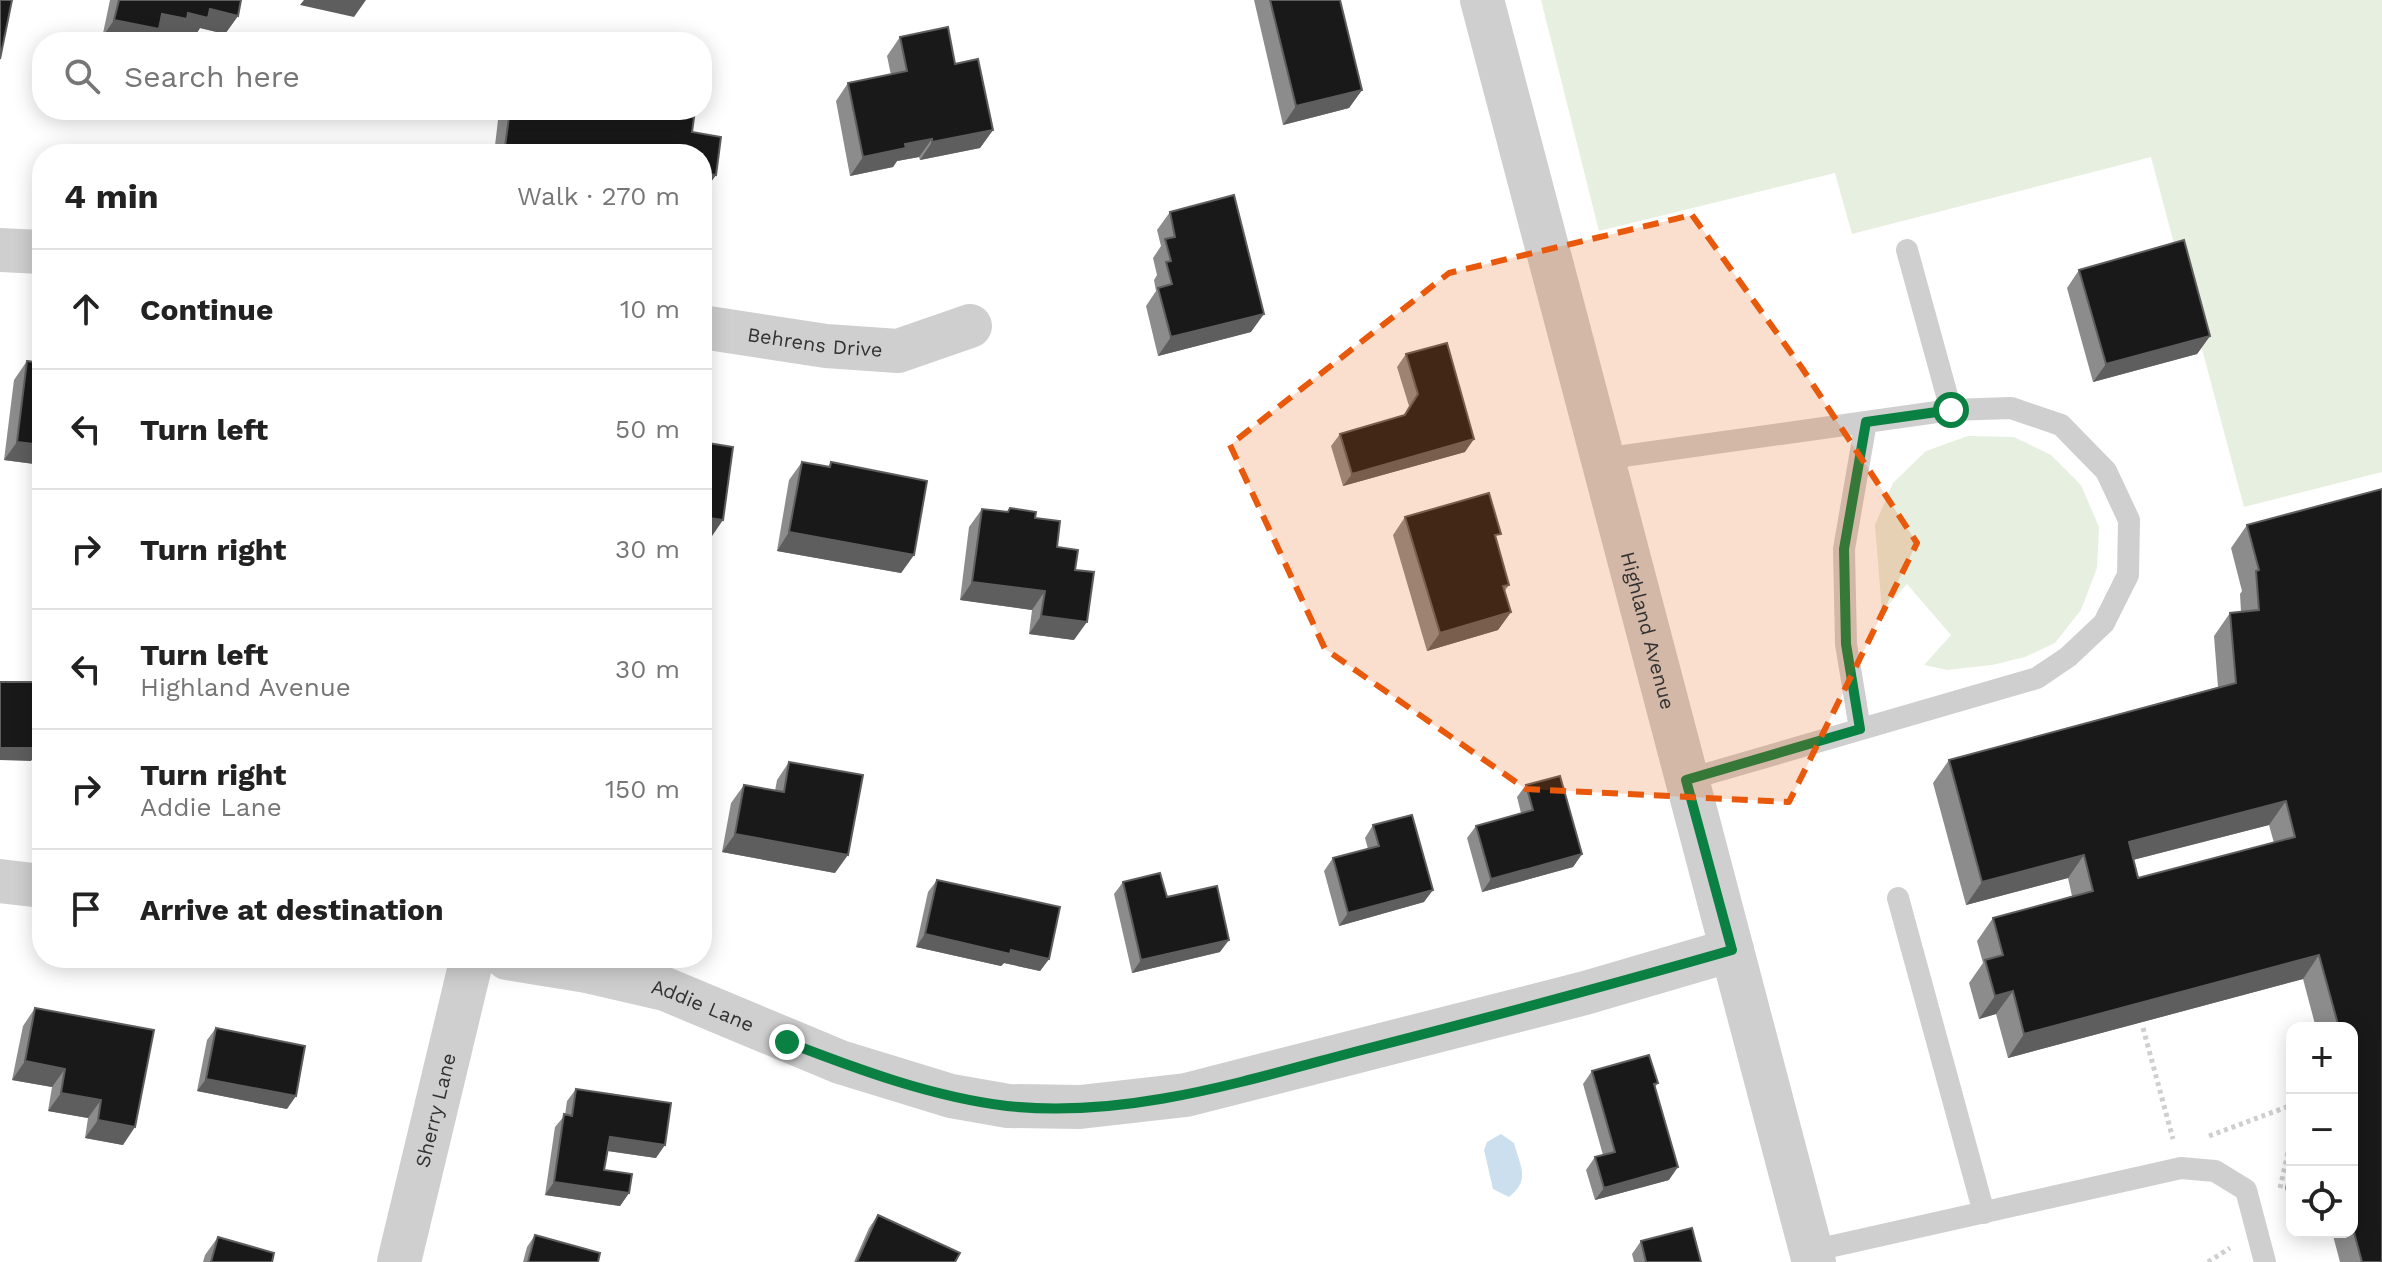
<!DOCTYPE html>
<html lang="en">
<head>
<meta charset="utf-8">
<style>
  body { margin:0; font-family:"Work Sans",sans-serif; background:#f2f2f2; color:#222 }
  .controls { position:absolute; right:24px; bottom:24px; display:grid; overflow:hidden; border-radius:16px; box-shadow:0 4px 20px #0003 }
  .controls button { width:72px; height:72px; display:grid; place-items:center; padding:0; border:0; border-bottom:2px solid #e0e0e0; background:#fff; color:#222; font:40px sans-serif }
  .stop { position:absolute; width:24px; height:24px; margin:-18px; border:6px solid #0b8043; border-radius:50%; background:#fff }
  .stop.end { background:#0b8043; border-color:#fff; box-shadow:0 2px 8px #0008 }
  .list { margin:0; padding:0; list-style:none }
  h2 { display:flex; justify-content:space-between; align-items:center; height:104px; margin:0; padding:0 32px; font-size:34px }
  h2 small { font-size:26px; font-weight:400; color:#767676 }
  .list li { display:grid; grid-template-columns:52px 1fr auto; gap:24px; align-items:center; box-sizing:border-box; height:120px; padding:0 32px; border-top:2px solid #e0e0e0 }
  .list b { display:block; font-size:30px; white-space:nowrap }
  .list p { margin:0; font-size:26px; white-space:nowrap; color:#767676 }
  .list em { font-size:26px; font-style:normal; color:#767676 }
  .icon { flex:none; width:44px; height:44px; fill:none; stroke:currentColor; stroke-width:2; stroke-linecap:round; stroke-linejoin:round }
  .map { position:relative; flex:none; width:2382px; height:1262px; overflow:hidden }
  .search { position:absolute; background:#fff; box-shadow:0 4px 20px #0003; left:32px; top:32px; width:680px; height:88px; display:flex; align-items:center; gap:20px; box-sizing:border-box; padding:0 28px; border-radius:32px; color:#767676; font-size:30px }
  .panel { position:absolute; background:#fff; box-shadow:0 4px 20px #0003; left:32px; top:144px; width:680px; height:824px; border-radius:32px }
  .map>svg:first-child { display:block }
  .green { fill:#e7efe0 }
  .water { fill:#ccdfef }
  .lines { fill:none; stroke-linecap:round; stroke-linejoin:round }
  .path { stroke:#cfcfcf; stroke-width:5; stroke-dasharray:4 4; stroke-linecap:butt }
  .service { stroke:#cfcfcf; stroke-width:22 }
  .minor { stroke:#cfcfcf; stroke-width:44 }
  .tertiary { stroke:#cfcfcf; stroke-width:44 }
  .wall { fill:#8c8c8c; fill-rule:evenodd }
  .shaded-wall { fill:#5e5e5e }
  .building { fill:#191919; stroke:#5e5e5e; stroke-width:2; fill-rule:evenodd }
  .route { stroke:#0b8043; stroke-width:10 }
  .marked { fill:#e8590c; fill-opacity:0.2; stroke:#e8590c; stroke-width:6; stroke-dasharray:16 10; stroke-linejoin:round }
  .labels { text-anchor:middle; stroke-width:8; stroke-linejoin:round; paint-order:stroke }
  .street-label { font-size:20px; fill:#323232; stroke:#fff }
</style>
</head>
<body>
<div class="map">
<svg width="2382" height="1262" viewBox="0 0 2382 1262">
  <rect width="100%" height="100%" fill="#fff"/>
  <path class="green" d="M1541,0H2382V472L2244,507L2151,157L1852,234L1835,173L1599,231Z
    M1968,436L2014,437L2051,455L2081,485L2099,527L2097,568L2081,610L2055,643L2025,657L1992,665L1947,670L1924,665L1951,635L1907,584L1882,612L1875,525L1893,483L1926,451Z"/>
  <path class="water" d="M1501,1134L1514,1143C1520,1166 1531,1180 1509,1197L1493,1189L1484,1150L1487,1142Z"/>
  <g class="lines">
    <path class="path" d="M2143,1028L2173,1139
      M2209,1136L2292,1105
      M2280,1188L2292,1135
      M2208,1262L2230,1248"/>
    <path class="service" d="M1907,250L1951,410
      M1602,459L1951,410L2011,408L2061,425L2106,471L2129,520L2128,575L2104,623L2068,657L2037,678L1686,780
      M1860,729L1846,644L1844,549L1866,422
      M1898,898L1984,1213
      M1811,1251L2181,1168L2215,1171L2246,1190L2265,1262"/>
    <g class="minor">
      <path d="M0,250L42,252"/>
      <path id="s1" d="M702,327L826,346L898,351L970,326"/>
      <path d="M0,881L42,886"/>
      <path id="s2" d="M507,958L587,971L665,989L840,1062L951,1096L1008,1106L1080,1107L1186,1095L1585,993L1732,950"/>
      <path id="s3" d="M399,1262L472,958"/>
    </g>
    <path class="tertiary" id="s4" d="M1482,0L1814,1262"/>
  </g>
  <path class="wall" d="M110,0H241L238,16L225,34L200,28L195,36L178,32L174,37L156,34L102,38Z
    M1254,0H1340L1362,90L1349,108L1283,125Z
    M900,37L955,64L993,130L980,148L920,160L919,157L897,161L893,167L850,176L836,101L848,83L891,75L887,56Z
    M505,110H695L692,132L721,137L716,175L702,193V154H494L498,120Z
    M1170,212L1251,332L1158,356L1146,306L1156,291L1154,280L1157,275L1153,258L1161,246L1157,230Z
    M2079,270L2210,336L2197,354L2093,382L2067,288Z
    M1406,354L1465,452L1343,486L1331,446L1340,434L1403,416L1409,406L1397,367Z
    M27,361L42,363V465L4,460L14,380Z
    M802,462L828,467L831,462L914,555L901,573L777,551L789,480Z
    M2382,489V1262H2340L2332,1232H2352V1028H2316L2303,979L2008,1058L1996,1014L1979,1019L1969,983L1983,963L1977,941L1993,918L2072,896L2068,878L1966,905L1933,783L1949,760L2218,687L2214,636L2230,613L2241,612L2240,594L2242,591L2231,548L2247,525ZM2269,825L2274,843L2138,878L2133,860Z
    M1010,508L1035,518L1075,570L1074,640L1029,634L1032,610L960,600L969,527L982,509L1007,512Z
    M1405,517L1496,541L1509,585L1504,592L1511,612L1498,630L1427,651L1393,535Z
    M789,762L835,873L722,852L731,803L744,785L775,791L777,780Z
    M1526,785L1582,854L1573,867L1482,892L1467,838L1476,826L1521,813L1517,797Z
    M1373,825L1424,902L1339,926L1324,871L1333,858L1368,849L1365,838Z
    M937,880L1049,959L1040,971L1004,963L1001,966L916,947L928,892Z
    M1123,882L1167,897L1220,952L1132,973L1114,894Z
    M35,1008L154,1030L123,1145L85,1138L88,1118L48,1111L52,1087L12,1080L23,1026Z
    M216,1028L287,1109L197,1091L207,1040Z
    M1592,1071L1658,1083L1655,1087L1669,1180L1595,1200L1586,1170L1595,1157L1603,1155L1583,1084Z
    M576,1089L656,1158L608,1151L604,1170L629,1193L620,1206L545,1195L555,1127L565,1115L567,1101Z
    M2292,1154V1213L2285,1188Z
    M878,1215L955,1262H854L869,1228Z
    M535,1235L598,1262H523L527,1247Z
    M218,1237L272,1262H203L205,1255Z
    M1641,1241L1701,1262H1634L1632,1254Z"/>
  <path class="shaded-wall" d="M304,0H366L354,17L300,5Z
    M210,9L238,16L225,34L200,28L195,36L178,32L174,37L156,34L150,42H121L102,38L114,20L162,14L188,13Z
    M1362,90L1349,108L1283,125L1296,106Z
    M993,130L980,148L920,160L932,142Z
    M932,139L919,157L897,161L893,167L850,176L863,157L905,144Z
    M702,173L716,175L703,193H702Z
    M1264,314L1251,332L1158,356L1171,337Z
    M2210,336L2197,354L2093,382L2106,364Z
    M1474,439L1465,452L1343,486L1352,474Z
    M17,442L42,445V465L4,460Z
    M702,517L723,520L710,539L702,538Z
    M789,532L914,555L901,573L777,551Z
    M972,582L1045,591L1032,610L960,600Z
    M1511,612L1498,630L1427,651L1440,633Z
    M1041,616L1087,622L1074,640L1029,634Z
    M0,748H40L31,761L0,760Z
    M2286,801L2269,825L2113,865L2129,842Z
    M735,834L848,855L835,873L722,852Z
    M1582,854L1573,867L1482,892L1491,879Z
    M2084,855L2068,878L1966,905L1982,882Z
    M1433,890L1424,902L1339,926L1348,913Z
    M925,934L1011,950L1049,959L1040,971L1004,963L1001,966L916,947Z
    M1229,940L1220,952L1132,973L1141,960Z
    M2319,955L2303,979L2008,1058L2024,1034Z
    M2013,991L1996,1014L1979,1019L1995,996Z
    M25,1061L65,1069L52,1087L12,1080Z
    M206,1079L296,1096L287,1109L197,1091Z
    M61,1093L101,1100L88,1118L48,1111Z
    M98,1120L135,1127L123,1145L85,1138Z
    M610,1137L665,1145L656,1158L601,1150Z
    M1678,1167L1669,1180L1595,1200L1604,1188Z
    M554,1182L629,1193L620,1206L545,1195Z"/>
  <path class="building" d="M0,0H12L0,59Z
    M119,0H241L238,16L210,9L208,18L188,13L187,19L162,14L159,29L114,20Z
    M1270,0H1340L1362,90L1296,106Z
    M948,27L955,64L978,59L993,130L932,142V139L905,144L906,148L863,157L848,83L907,71L900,37Z
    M510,110H695L692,132L721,137L716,175L702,173V154H504Z
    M1234,195L1264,314L1171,337L1158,288L1172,284L1166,262L1171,261L1165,239L1175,237L1170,212Z
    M2184,240L2210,336L2106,364L2079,270Z
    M1447,343L1474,439L1352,474L1340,434L1405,415L1418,394L1406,354Z
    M27,361L42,363V445L17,442Z
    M702,442L733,447L723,520L702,517Z
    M802,462L830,467L831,462L927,481L914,555L789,532Z
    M2382,489V1262H2362L2352,1225V1028H2339L2319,955L2024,1034L2013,991L1995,996L1985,960L2003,955L1993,918L2093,891L2084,855L1982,882L1949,760L2236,683L2230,613L2259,610L2256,571L2259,570L2247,525ZM2286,801L2295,837L2138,878L2129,842Z
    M1489,493L1501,534L1495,535L1509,585L1503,586L1511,612L1440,633L1405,517Z
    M1010,508L1036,512L1035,518L1060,521L1057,547L1078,550L1075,570L1094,572L1087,622L1041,616L1045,591L972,582L982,509L1008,512Z
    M0,682H39L40,748H0Z
    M789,762L863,775L848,855L735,834L744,785L784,792Z
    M1560,776L1582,854L1491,879L1476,826L1533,810L1526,785Z
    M1412,815L1433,890L1348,913L1333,858L1379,846L1373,825Z
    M1160,873L1167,897L1217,886L1229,940L1141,960L1123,882Z
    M937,880L1060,907L1049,959L1011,950L1010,954L925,934Z
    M35,1008L154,1030L135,1127L98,1120L101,1100L61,1093L65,1069L25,1061Z
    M216,1028L305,1046L296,1096L206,1079Z
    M1649,1055L1658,1083L1654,1084L1678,1167L1604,1188L1595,1157L1615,1152L1592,1071Z
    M576,1089L671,1103L665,1145L610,1137L604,1170L632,1174L629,1193L554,1182L564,1114L572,1116Z
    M878,1215L960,1253L955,1262H857Z
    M1692,1228L1701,1262H1646L1641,1241Z
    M535,1235L600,1253L598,1262H528Z
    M218,1237L274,1253L272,1262H211Z"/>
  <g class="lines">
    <path class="route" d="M787,1042C857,1069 932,1097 1007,1106C1126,1119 1244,1081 1358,1051C1483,1019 1607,986 1732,950L1686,780L1860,729L1846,644L1844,549L1866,422L1951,410"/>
  </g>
  <path class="marked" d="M1692,215L1802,368L1917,543L1789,802L1526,789L1325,649L1230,445L1449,273Z"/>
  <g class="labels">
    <g class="street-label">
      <text dy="7" stroke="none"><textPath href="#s1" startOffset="114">Behrens Drive</textPath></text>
      <text dy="7" stroke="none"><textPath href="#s4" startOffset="652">Highland Avenue</textPath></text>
      <text dy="7" stroke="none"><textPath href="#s2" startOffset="202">Addie Lane</textPath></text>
      <text dy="7" stroke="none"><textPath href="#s3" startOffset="156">Sherry Lane</textPath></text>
    </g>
  </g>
</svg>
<div class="controls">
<button>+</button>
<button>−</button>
<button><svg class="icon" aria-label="locate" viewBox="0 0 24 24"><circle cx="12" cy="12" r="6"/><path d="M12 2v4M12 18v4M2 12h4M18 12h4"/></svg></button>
</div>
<div class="stop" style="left:1951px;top:410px"></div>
<div class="stop end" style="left:787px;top:1042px"></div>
<div class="search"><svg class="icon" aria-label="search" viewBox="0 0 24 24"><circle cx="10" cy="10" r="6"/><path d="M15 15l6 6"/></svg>Search here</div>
<section class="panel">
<h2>4 min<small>Walk · 270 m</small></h2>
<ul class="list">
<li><svg class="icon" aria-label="ahead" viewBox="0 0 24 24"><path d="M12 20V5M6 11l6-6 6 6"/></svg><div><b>Continue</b></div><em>10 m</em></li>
<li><svg class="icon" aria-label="left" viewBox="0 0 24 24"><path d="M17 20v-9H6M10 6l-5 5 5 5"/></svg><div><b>Turn left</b></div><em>50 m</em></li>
<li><svg class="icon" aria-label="right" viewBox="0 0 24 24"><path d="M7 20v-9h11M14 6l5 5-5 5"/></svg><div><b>Turn right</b></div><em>30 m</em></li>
<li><svg class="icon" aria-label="left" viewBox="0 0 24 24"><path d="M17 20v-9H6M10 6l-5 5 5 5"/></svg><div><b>Turn left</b><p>Highland Avenue</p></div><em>30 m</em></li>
<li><svg class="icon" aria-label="right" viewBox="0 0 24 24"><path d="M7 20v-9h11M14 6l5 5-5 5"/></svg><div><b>Turn right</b><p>Addie Lane</p></div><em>150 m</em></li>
<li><svg class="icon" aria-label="arrive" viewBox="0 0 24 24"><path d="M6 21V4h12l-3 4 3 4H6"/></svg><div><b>Arrive at destination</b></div></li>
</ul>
</section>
</div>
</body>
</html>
